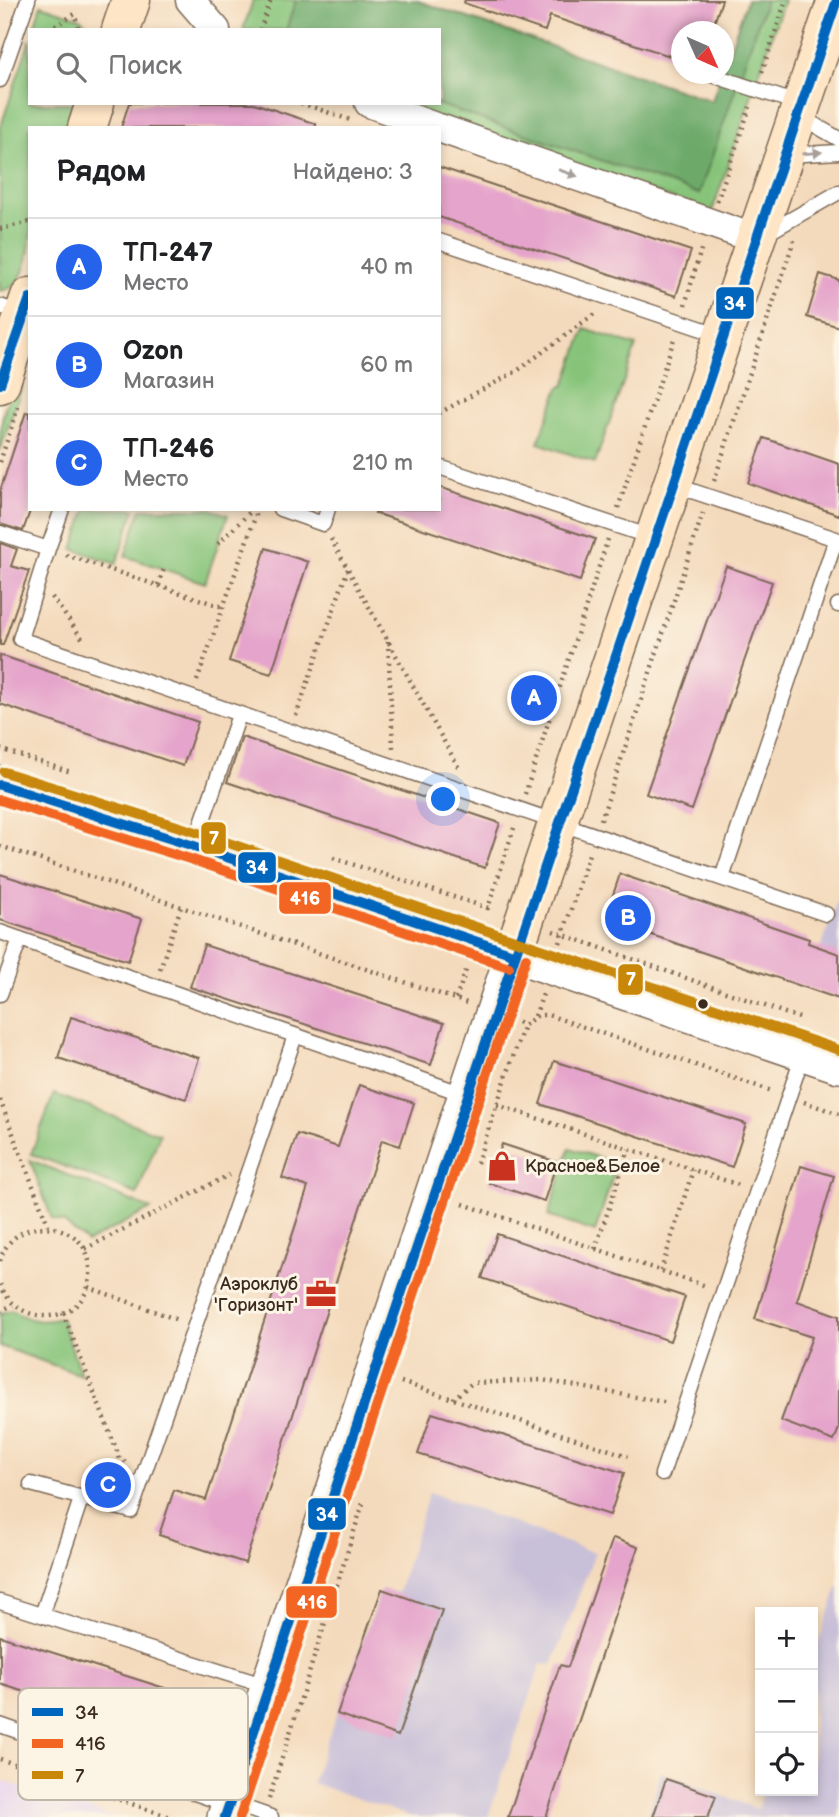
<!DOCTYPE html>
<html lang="ru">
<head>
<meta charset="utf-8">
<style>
  body { margin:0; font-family:"Balsamiq Sans",sans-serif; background:#f6f6f6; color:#202124 }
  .controls { position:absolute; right:21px; bottom:21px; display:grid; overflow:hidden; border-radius:0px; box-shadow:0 4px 10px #0003 }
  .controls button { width:63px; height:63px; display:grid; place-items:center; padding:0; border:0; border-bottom:2px solid #e0e0e0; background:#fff; color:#202124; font:35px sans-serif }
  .compass { position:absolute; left:671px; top:21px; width:63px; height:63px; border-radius:50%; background:#fff; box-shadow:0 4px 10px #0003; rotate:135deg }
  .you { position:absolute; left:444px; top:800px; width:24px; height:24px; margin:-18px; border:5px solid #fff; border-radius:50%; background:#1a73e8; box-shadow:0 0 0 10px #1a73e833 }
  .badge { display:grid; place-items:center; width:46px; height:46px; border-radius:50%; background:#2563eb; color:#fff; font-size:23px; font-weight:700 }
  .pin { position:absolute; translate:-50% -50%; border:4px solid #fff; box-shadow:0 2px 7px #0006 }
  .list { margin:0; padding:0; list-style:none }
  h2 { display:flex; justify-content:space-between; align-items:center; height:91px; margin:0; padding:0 28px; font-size:30px }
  h2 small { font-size:23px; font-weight:400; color:#757577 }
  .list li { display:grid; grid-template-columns:46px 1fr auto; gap:21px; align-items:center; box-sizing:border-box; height:98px; padding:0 28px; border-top:2px solid #e0e0e0 }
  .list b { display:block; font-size:26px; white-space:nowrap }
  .list p { margin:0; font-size:23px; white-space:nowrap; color:#757577 }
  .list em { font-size:23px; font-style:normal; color:#757577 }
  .icon { flex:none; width:38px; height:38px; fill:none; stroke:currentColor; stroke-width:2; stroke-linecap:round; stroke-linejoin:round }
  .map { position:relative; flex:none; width:839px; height:1817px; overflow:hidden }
  .search { position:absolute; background:#fff; box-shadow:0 4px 10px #0003; left:28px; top:28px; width:413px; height:77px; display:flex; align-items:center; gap:18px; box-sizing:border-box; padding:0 24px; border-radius:0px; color:#757577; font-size:26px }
  .panel { position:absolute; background:#fff; box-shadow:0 4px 10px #0003; left:28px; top:126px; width:413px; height:385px; border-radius:0px }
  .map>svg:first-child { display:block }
  .built { fill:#e6d2f0 }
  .industrial { fill:#c8bfd8 }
  .green { fill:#87c47a; stroke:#61774c; stroke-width:2 }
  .forest { fill:#6daa6a; stroke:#546a44; stroke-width:2 }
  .building { fill:#e5a4cb }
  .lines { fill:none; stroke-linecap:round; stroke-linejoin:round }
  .service-casing { stroke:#7c6855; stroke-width:17 }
  .minor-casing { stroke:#7c6855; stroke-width:31 }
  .tertiary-casing { stroke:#7c6855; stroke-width:38 }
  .secondary-casing { stroke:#7c6855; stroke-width:41 }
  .path { stroke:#7c6855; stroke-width:4.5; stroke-dasharray:2 5; stroke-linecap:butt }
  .service { stroke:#fff; stroke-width:14 }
  .minor { stroke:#fff; stroke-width:28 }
  .tertiary { stroke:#fff; stroke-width:35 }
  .secondary { stroke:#fee5c5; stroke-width:38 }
  .bus-1-casing { stroke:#fcf5e5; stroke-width:16 }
  .bus-2-casing { stroke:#fcf5e5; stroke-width:16 }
  .bus-3-casing { stroke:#fcf5e5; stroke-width:16 }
  .bus-1 { stroke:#0065bd; stroke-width:10 }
  .bus-2 { stroke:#f26522; stroke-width:10 }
  .bus-3 { stroke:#c88708; stroke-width:10 }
  .oneway { fill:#a79f9a }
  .bus-dot { fill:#3b2a1e; stroke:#fcf5e5; stroke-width:2.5 }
  .labels { text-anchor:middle; stroke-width:6; stroke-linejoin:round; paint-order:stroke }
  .poi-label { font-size:18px; fill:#3b2a1e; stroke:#fcf5e5; text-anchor:start }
  .key { fill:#fcf5e5; stroke:#c2b8a9; stroke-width:2 }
  .key-label { font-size:19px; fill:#3b2a1e }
  .line-badge { stroke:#fcf5e5; stroke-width:2.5 }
  .badge-label { font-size:19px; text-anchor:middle; font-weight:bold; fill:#fff }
</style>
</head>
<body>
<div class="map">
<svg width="839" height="1817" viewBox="0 0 839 1817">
  <rect width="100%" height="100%" fill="#fcf5e5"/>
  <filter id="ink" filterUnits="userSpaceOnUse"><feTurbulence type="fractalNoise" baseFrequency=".0143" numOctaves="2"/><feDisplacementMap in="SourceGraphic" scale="14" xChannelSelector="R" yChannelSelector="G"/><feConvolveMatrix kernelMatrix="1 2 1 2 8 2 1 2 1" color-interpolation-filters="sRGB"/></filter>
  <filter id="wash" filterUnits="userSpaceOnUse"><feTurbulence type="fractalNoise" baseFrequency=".00686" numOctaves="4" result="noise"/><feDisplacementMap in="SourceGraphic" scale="28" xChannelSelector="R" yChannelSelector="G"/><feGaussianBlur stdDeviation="1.57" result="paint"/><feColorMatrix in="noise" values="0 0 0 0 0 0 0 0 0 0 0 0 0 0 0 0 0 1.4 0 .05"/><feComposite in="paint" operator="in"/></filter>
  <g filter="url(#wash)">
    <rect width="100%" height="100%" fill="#f4dabc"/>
    <path class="built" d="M0,1780L114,1817H0Z"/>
    <path class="industrial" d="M839,895V985L812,975Z
      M429,1492L595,1553L552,1665L541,1664L488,1817H412L312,1783L381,1589L398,1593Z
      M839,1585V1817H648L661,1772L757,1809L764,1791H813V1657Z"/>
    <path class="green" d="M253,0H415L712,101L747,0H784L712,212L394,103H439V30H243Z
      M41,5L80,18L93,30H33Z
      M30,39V103H80L72,128H30C30,165 38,245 21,276C16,286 10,289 0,291V129Z
      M585,329L636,346L595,463L538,443L559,388L565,385Z
      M19,386L22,387L0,451C0,433 2,397 19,386Z
      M87,509H135L116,564L73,549Z
      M141,509H210L228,515L205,583L125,556Z
      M54,1094L160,1134L137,1194L31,1154Z
      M570,1148L617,1164L595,1232L548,1216Z
      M30,1160L151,1209L87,1242L63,1222L52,1219Z
      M11,1310C29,1320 40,1324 61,1318L81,1375L0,1346V1314Z"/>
    <path class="forest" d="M296,0H415L712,101L747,0H766L699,194L434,103H439V30H286Z"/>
    <g id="blocks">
      <path class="building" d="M465,0H722L711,32H682V60L550,16L545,31L464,3Z
        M129,103H254L316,124V128H121Z
        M439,167L691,251L676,296L439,217Z
        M820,274L839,280V327L807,317Z
        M26,412L30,413V511L23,531L0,524V491Z
        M764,438L839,464V515L748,483Z
        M439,487L595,539L580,581L375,513L376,509H439Z
        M0,543L17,549L11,566L29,571L3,645H0Z
        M266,548L308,562L271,674L229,661Z
        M726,566L772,582L692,810L646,794Z
        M0,655L198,722L183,766L0,704Z
        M528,680L549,686L540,716L519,710Z
        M242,737L500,823L485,868L227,782Z
        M0,874L142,919L128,961L0,920Z
        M620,874L809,939L808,943L839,954V999L605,919Z
        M204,945L444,1023L431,1065L190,987Z
        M71,1017L199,1058L186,1099L58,1058Z
        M554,1061L746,1124L732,1167L540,1104Z
        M359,1085L414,1103L400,1146L382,1140L245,1563L159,1535L174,1490L206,1500L308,1187L282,1178L297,1134L338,1147Z
        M502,1144L557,1162L544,1201L489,1183Z
        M801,1166L834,1176L797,1301L839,1316V1428L834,1441L781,1421L812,1337L755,1319Z
        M497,1234L685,1297L670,1341L482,1278Z
        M432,1413L624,1473L610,1515L418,1454Z
        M613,1538L638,1547L546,1817H508L560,1665L568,1667Z
        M382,1589L442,1610L398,1736L337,1714Z
        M0,1636L215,1704L200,1748L0,1684Z
        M666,1779L716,1796L708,1817H653Z"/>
    </g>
  </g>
  <g filter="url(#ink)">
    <use href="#blocks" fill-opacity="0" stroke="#7c6855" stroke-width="2"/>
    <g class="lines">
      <g class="service-casing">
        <path id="service" d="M709,74L800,104
          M0,80L28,0
          M801,117L839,139
          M786,155L839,152
          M764,235L839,192
          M439,241L720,335
          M0,306L23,314
          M439,467L654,538
          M674,485L839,540
          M280,509L323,524L328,509
          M0,533L48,549L20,639L826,914
          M48,549L62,509
          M838,605H839
          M194,846L239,715
          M722,878L836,539
          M0,932L466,1095
          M0,994L20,939
          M662,1474L803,1054
          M31,1484L131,1511L295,1036
          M0,1602L269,1687
          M42,1615L81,1499
          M0,1725L229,1805
          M231,1803L271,1817"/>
      </g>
      <g class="minor-casing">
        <path id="minor" d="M190,0L216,30
          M369,103L438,128
          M439,128L756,239"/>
      </g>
      <g class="tertiary-casing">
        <path id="tertiary" d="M225,1817L513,954L839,1065"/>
      </g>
      <g class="secondary-casing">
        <path id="secondary" d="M121,30L131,0
          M87,128L95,103
          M0,384L30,297
          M0,785L194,846L513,954L837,0"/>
      </g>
      <path class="path" d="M49,30L75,14L78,30
        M260,30L271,0
        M762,72L786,0
        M301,103L350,120
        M717,201L750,107
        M0,229L30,222
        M685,305L702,246
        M439,413L517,371L597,312
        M0,462L18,407
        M714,481L794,240
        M618,508L675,336
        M331,539L460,770
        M218,544L253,509
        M66,555L223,607
        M158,585L164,569
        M52,597L84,641
        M388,641L393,748
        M197,681L258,509
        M296,716L348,569
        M0,749L71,772
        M525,794L608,539
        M601,820L703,513
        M0,846L467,1003
        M333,858L488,908L515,825
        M553,931L802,1019
        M560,943L590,851
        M160,969L181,907
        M456,999L466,970
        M535,1016L543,994
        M518,1022L524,1025L538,1015H548L772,1091
        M0,1100L48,1225
        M804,1102L839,1114
        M497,1105L739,1185
        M477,1163L524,1025
        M463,1204L706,1286
        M85,1249L229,1175
        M595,1249L629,1149
        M0,1261C12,1213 87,1217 90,1268C94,1323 20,1334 0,1284
        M661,1271L693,1170
        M88,1287L178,1320
        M0,1311L13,1305
        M63,1313L120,1459L128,1463
        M401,1382L628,1456
        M453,1399L472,1383L542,1380L669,1403
        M0,1759L170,1817
        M269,1799L363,1503"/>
      <use href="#service" class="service"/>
      <use href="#minor" class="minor"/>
      <use href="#tertiary" class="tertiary"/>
      <use href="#secondary" class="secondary"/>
      <g class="bus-1-casing">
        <path id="bus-1" d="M0,384L30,298
          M0,785L194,846L513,954
          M225,1817L837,0"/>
      </g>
      <g class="bus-2-casing">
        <path id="bus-2" d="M0,800L190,859L509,967
          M240,1817L526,958"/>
      </g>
      <g class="bus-3-casing">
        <path id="bus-3" d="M4,772L199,833L839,1050"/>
      </g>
      <use href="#bus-1" class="bus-1"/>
      <use href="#bus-2" class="bus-2"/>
      <use href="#bus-3" class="bus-3"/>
    </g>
    <defs><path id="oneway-solid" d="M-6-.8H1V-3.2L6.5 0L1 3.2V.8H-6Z" transform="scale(1.75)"/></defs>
    <g class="oneway">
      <use href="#oneway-solid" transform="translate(812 153) rotate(-5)"/>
      <use href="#oneway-solid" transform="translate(568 173) rotate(19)"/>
    </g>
  </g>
  <defs>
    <g id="shop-bare" transform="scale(2.415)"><path d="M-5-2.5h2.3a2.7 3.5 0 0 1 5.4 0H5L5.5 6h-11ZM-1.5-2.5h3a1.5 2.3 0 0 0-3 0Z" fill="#c8321e" stroke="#fcf5e5" stroke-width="2.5" paint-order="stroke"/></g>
    <g id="office-bare" transform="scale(2.415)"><path d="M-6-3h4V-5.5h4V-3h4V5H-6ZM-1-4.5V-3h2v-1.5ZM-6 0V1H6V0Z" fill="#c8321e" stroke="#fcf5e5" stroke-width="2.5" paint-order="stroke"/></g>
  </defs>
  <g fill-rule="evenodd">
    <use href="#shop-bare" x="502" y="1166"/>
    <use href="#office-bare" x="321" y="1294"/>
  </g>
  <circle class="bus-dot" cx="703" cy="1004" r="6"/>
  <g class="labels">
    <g class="poi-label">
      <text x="525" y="1172">Красное&amp;Белое</text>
      <text x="298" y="1290" text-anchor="end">Аэроклуб<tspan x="298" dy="21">'Горизонт'</tspan></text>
    </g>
  </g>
  <rect x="18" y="1688" width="230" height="112" rx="10" class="key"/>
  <rect x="32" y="1708" width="31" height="8" fill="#0065bd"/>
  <rect x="32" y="1739" width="31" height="9" fill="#f26522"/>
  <rect x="32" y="1771" width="31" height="8" fill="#c88708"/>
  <g class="key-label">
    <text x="75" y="1719">34</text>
    <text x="75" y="1750">416</text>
    <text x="75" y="1782">7</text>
  </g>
  <g class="line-badge">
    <rect x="715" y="286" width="40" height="34" rx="7" fill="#0065bd"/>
    <rect x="200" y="821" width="27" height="34" rx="7" fill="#c88708"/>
    <rect x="237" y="851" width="40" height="33" rx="7" fill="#0065bd"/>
    <rect x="278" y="881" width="54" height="34" rx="7" fill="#f26522"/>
    <rect x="617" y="963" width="27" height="33" rx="7" fill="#c88708"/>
    <rect x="307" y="1497" width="40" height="34" rx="7" fill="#0065bd"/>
    <rect x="285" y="1585" width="53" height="34" rx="7" fill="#f26522"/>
  </g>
  <g class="badge-label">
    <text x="735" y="310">34</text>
    <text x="214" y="845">7</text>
    <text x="257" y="874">34</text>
    <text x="305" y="905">416</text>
    <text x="631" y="986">7</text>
    <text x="327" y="1521">34</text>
    <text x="312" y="1609">416</text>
  </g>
</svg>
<div class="controls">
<button>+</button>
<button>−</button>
<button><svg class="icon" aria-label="locate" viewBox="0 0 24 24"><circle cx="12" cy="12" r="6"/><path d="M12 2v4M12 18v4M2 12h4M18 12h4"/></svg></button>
</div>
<svg class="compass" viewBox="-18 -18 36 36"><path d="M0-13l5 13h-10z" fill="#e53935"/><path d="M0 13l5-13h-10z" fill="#757577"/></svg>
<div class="you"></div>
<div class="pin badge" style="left:534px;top:698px">A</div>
<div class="pin badge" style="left:628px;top:918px">B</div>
<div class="pin badge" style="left:108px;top:1485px">C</div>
<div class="search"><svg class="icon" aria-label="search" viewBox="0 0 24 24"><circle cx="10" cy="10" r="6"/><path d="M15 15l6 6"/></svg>Поиск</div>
<section class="panel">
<h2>Рядом<small>Найдено: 3</small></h2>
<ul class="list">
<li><span class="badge">A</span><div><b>ТП-247</b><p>Место</p></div><em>40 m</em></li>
<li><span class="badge">B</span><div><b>Ozon</b><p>Магазин</p></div><em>60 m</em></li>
<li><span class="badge">C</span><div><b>ТП-246</b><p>Место</p></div><em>210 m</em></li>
</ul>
</section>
</div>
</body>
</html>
